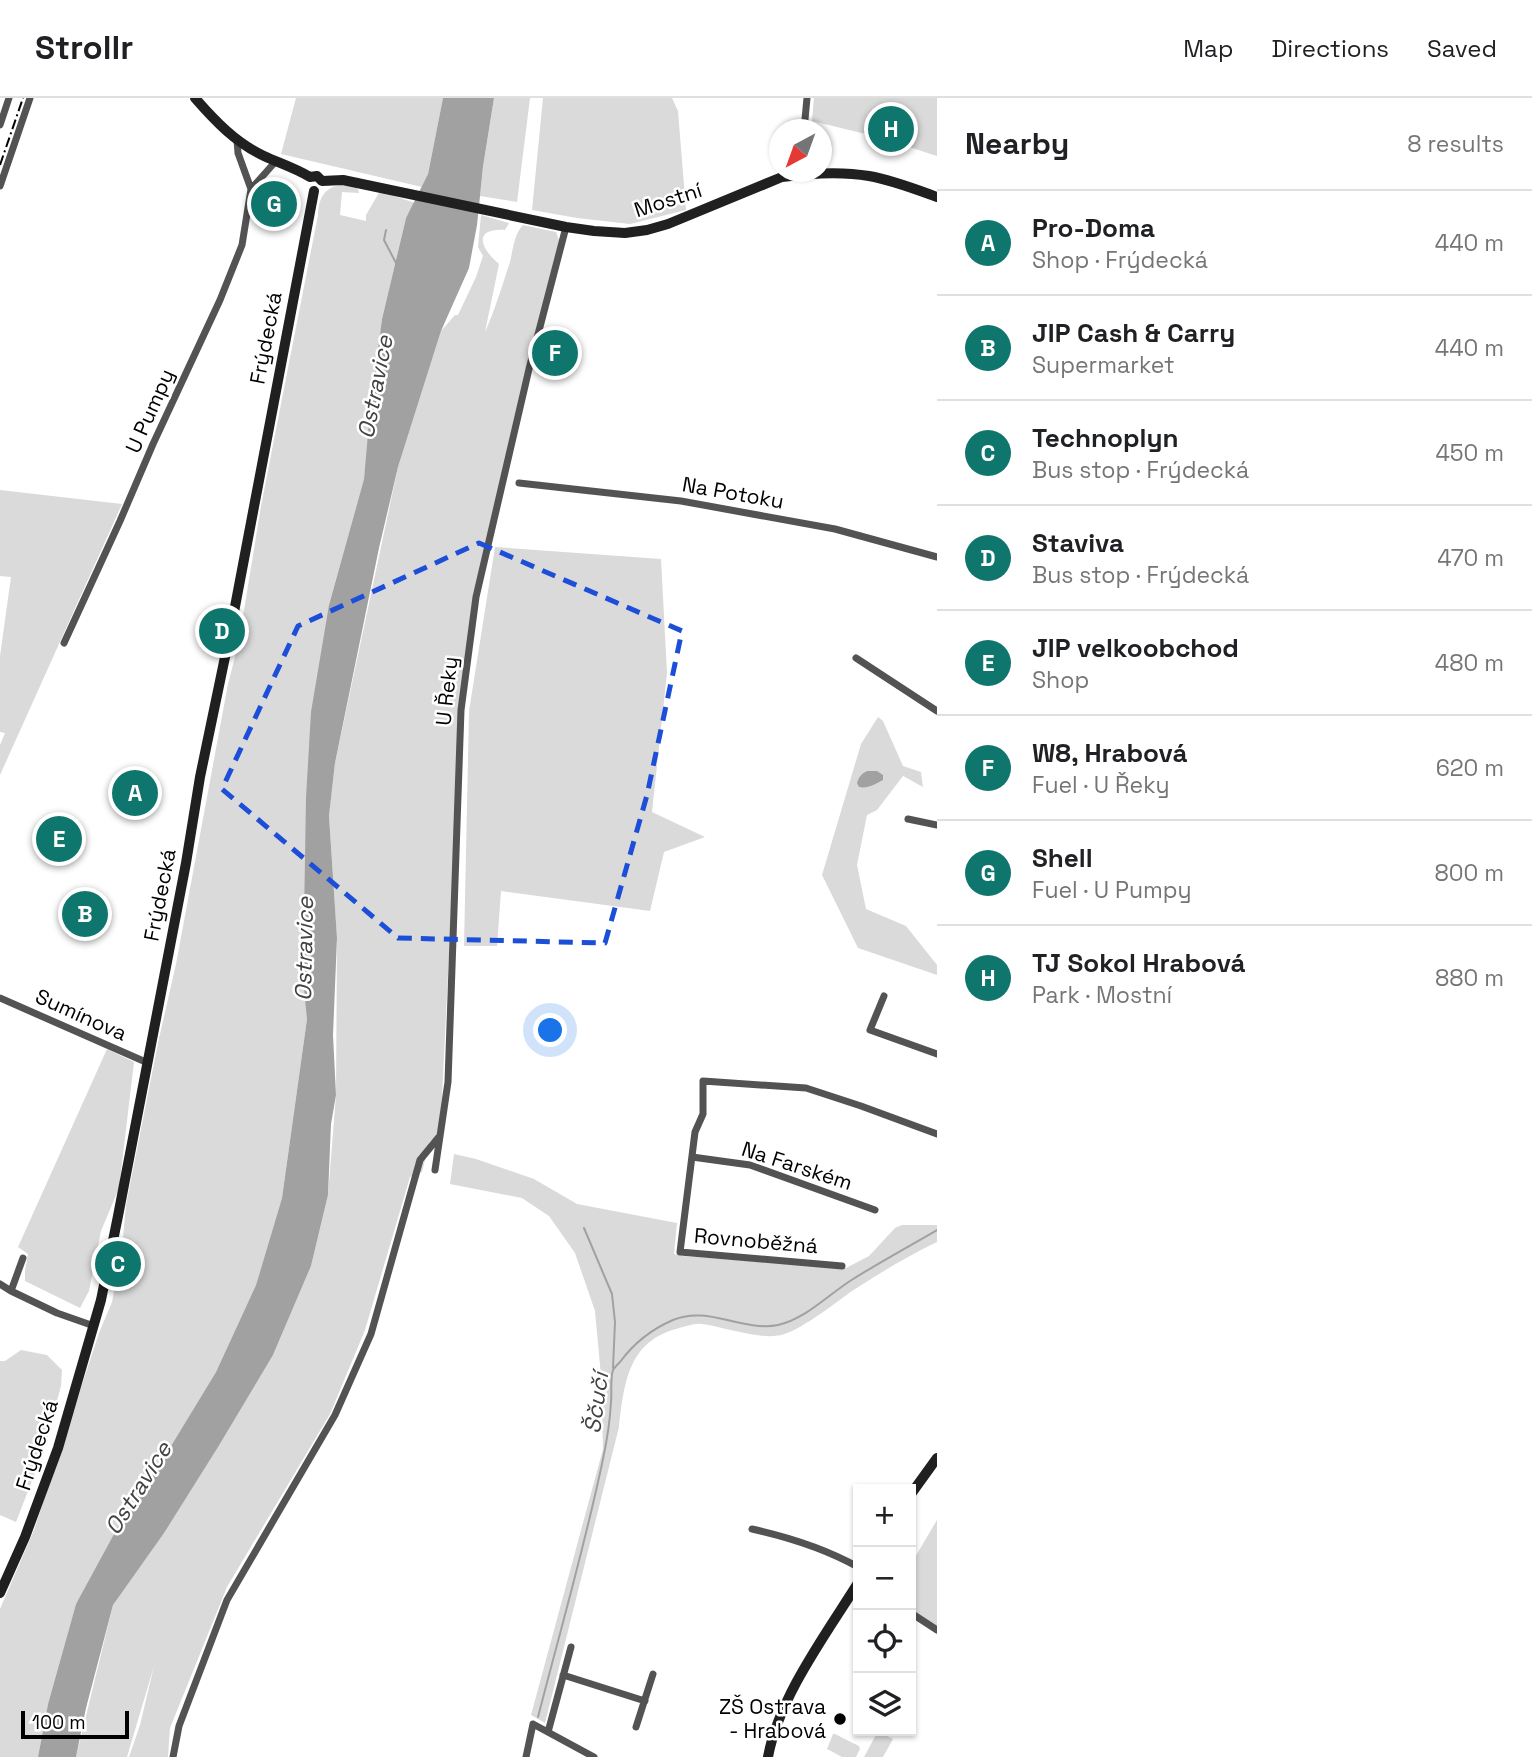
<!DOCTYPE html>
<html lang="en">
<head>
<meta charset="utf-8">
<style>
  body { margin:0; font-family:"Space Grotesk",sans-serif; background:#f6f6f6; color:#202124 }
  .controls { position:absolute; right:21px; bottom:21px; display:grid; overflow:hidden; border-radius:0px; box-shadow:0 2px 5px #0004 }
  .controls button { width:63px; height:63px; display:grid; place-items:center; padding:0; border:0; border-bottom:2px solid #e0e0e0; background:#fff; color:#202124; font:35px sans-serif }
  .compass { position:absolute; left:769px; top:21px; width:63px; height:63px; border-radius:50%; background:#fff; box-shadow:0 2px 5px #0004; rotate:221deg }
  .scale { position:absolute; left:21px; bottom:18px; width:108px; box-sizing:border-box; padding-left:7px; border:4px solid #000; border-top:0; font-size:19px; line-height:24px; white-space:nowrap; color:#000; -webkit-text-stroke:5px #fff; paint-order:stroke }
  .you { position:absolute; left:551px; top:933px; width:24px; height:24px; margin:-18px; border:5px solid #fff; border-radius:50%; background:#1a73e8; box-shadow:0 0 0 10px #1a73e833 }
  .badge { display:grid; place-items:center; width:46px; height:46px; border-radius:50%; background:#0f766e; color:#fff; font-size:23px; font-weight:700 }
  .pin { position:absolute; translate:-50% -50%; border:4px solid #fff; box-shadow:0 2px 7px #0006 }
  .list { margin:0; padding:0; list-style:none }
  h2 { display:flex; justify-content:space-between; align-items:center; height:91px; margin:0; padding:0 28px; font-size:30px }
  h2 small { font-size:23px; font-weight:400; color:#757577 }
  .list li { display:grid; grid-template-columns:46px 1fr auto; gap:21px; align-items:center; box-sizing:border-box; height:105px; padding:0 28px; border-top:2px solid #e0e0e0 }
  .list b { display:block; font-size:26px; white-space:nowrap }
  .list p { margin:0; font-size:23px; white-space:nowrap; color:#757577 }
  .list em { font-size:23px; font-style:normal; color:#757577 }
  .icon { flex:none; width:38px; height:38px; fill:none; stroke:currentColor; stroke-width:2; stroke-linecap:round; stroke-linejoin:round }
  .map { position:relative; flex:none; width:937px; height:1659px; overflow:hidden }
  header { display:flex; align-items:center; gap:42px; box-sizing:border-box; height:98px; padding:0 35px; background:#fff; border-bottom:2px solid #e0e0e0 }
  header strong { font-size:33px }
  nav { display:flex; gap:38px; margin-inline-start:auto; font-size:24px }
  main { display:flex }
  aside { flex:1; background:#fff }
  .map>svg:first-child { display:block }
  .green { fill:#dadada }
  .water { fill:#a1a1a1 }
  .lines { fill:none; stroke-linecap:round; stroke-linejoin:round }
  .stream { stroke:#a1a1a1; stroke-width:2 }
  .minor { stroke:#535353; stroke-width:7 }
  .secondary { stroke:#202020; stroke-width:10 }
  .rail { stroke:#000; stroke-width:2; stroke-dasharray:10 3.5 2 3.5; stroke-linecap:butt }
  .marked { fill:none; stroke:#1d4ed8; stroke-width:5; stroke-dasharray:14 9; stroke-linejoin:round }
  .poi-dot { fill:#000; stroke:#fff; stroke-width:2.5 }
  .labels { text-anchor:middle; stroke-width:5; stroke-linejoin:round; paint-order:stroke }
  .street-label { font-size:21px; fill:#000; stroke:#fff }
  .poi-label { font-size:21px; fill:#000; stroke:#fff; text-anchor:end }
  .water-label { font-size:23px; font-style:italic; fill:#424242; stroke:#fff }
</style>
</head>
<body>
<header>
<strong>Strollr</strong>
<nav><a>Map</a><a>Directions</a><a>Saved</a></nav>
</header>
<main>
<div class="map">
<svg width="937" height="1659" viewBox="0 0 937 1659">
  <rect width="100%" height="100%" fill="#fff"/>
  <path class="green" d="M296,0H443L428,76L422,89L281,56Z
    M494,0H530L517,104L480,98L483,70Z
    M543,0H672L678,13L686,112L630,126L577,120L532,112Z
    M814,0H937V58L878,39L812,23Z
    M344,86C351,87 358,87 359,95L342,94L340,117L366,123V117L380,93L415,105L406,120L382,221L364,381L329,507L307,921L282,1100L256,1187L216,1274L76,1506L48,1606L38,1659H0V1511L34,1432L99,1235L112,1204L122,1150L126,1107L158,945L176,866L228,586L239,543L261,408L318,117C319,99 324,89 344,86Z
    M481,117L509,125L505,132C472,130 481,151 499,166L485,234C495,212 502,188 510,164C513,152 514,136 523,127L556,134L559,142L476,499L461,612L440,1039L430,1043L422,1074L410,1079L365,1232L330,1316L227,1489L170,1630L168,1659H129L140,1627L154,1568L127,1659H76L113,1507L273,1257L311,1168L328,1097L336,997L337,840L329,718L335,665L398,369L441,233L455,217H458L476,179L483,158L478,149Z
    M0,392L122,406L0,677V647L5,635L0,634V558L11,479L0,478Z
    M495,449L661,461L667,575L652,714L705,739L664,754L650,813L501,793L497,848H464L469,613Z
    M878,619L883,623L903,668L921,674L923,689L903,678L877,712L867,717L857,767L866,811L906,828L937,867V877L858,850L822,777L861,646Z
    M107,951L134,964L119,1090L101,1133L89,1193L80,1210L25,1183V1173L28,1156L18,1149Z
    M454,1056L476,1061L534,1081L577,1106L677,1125L674,1156L682,1158L846,1170L869,1158L895,1130L902,1127H937V1144C906,1159 878,1176 849,1195C833,1207 799,1233 781,1237C760,1242 724,1229 702,1226C694,1225 684,1229 676,1231C628,1244 624,1286 619,1329L545,1625L531,1617L603,1351L601,1278L595,1213L575,1155L549,1118L522,1100L450,1086Z
    M21,1252L47,1257L62,1272L61,1288L44,1352L16,1424L0,1417V1263H5Z
    M937,1422V1529L911,1511V1466Z
    M878,1633L893,1641L883,1659H864Z
    M833,1636H835L859,1648L860,1651L856,1659H842L827,1651Z"/>
  <path class="water" d="M443,0H494L483,69L477,127L469,170L441,233L398,369L379,450L335,665L329,718L337,840L333,937L336,997L331,1026L328,1097L311,1168L273,1257L218,1349L164,1435L113,1507L86,1610L76,1659H38L48,1606L76,1506L119,1427L165,1358L216,1274L256,1187L282,1100L307,921L303,880L306,700L311,614L329,507L364,381L370,313L382,221L406,120L428,76Z
    M867,673H877L883,677V682C876,686 867,691 859,689L857,685C859,679 861,676 867,673Z"/>
  <g class="lines">
    <path class="stream" d="M386,132L384,142L396,165
      M584,1130L612,1196L615,1224L613,1270
      M538,1619C560,1533 585,1448 603,1361C607,1342 610,1324 611,1304C612,1295 610,1281 613,1272C615,1269 618,1266 620,1264C634,1245 652,1231 673,1222C707,1207 743,1234 778,1227C805,1221 827,1198 850,1183C878,1165 908,1149 937,1132"/>
    <path class="minor" d="M0,27L9,0
      M804,32L807,0
      M237,42L238,55L251,91
      M0,88L30,0
      M519,385L681,403L835,431L937,459
      M64,545L120,423L153,346L220,202L242,147L251,91L276,63
      M856,560L937,613
      M908,721L937,727
      M884,898L870,932L937,956
      M0,900L148,965
      M692,1059L750,1067L875,1112
      M435,1072L448,984L461,612L476,499L529,271L566,129
      M842,1168L680,1154L695,1034L703,1016V983L806,990L861,1008L937,1036
      M0,1186L11,1193L23,1160
      M11,1193L57,1215L94,1228
      M752,1431C788,1439 826,1451 858,1469
      M911,1515L937,1532
      M563,1577L645,1603
      M636,1629L653,1576
      M548,1634L571,1549
      M173,1659L179,1628L227,1502L335,1317L371,1236L420,1062L438,1040
      M526,1659L533,1626L594,1659"/>
    <path class="secondary" d="M195,0C215,23 236,45 264,58C279,65 295,70 310,79
      M310,79L317,78L322,83L343,82L566,129L594,133L625,135L647,132L668,126L782,79C811,75 841,73 869,78C892,82 915,91 937,99
      M911,1396L937,1360
      M0,1495L25,1439L58,1350L101,1202L118,1118L186,765L200,679L230,535L314,93
      M768,1659C779,1599 826,1536 858,1485"/>
    <path class="rail" d="M0,67L23,0"/>
  </g>
  <path class="marked" d="M479,445L682,533L647,697L605,845L398,840L222,691L298,528Z"/>
  <circle class="poi-dot" cx="840" cy="1621" r="7"/>
  <g class="labels">
    <g class="street-label">
      <text transform="translate(668 102) rotate(-18)" y="7">Mostní</text>
      <text transform="translate(266 240) rotate(-79)" y="7">Frýdecká</text>
      <text transform="translate(150 313) rotate(-66)" y="7">U Pumpy</text>
      <text transform="translate(733 395) rotate(10)" y="7">Na Potoku</text>
      <text transform="translate(447 593) rotate(-84)" y="7">U Řeky</text>
      <text transform="translate(160 797) rotate(-79)" y="7">Frýdecká</text>
      <text transform="translate(81 917) rotate(24)" y="7">Sumínova</text>
      <text transform="translate(797 1068) rotate(18)" y="7">Na Farském</text>
      <text transform="translate(756 1143) rotate(5)" y="7">Rovnoběžná</text>
      <text transform="translate(37 1347) rotate(-72)" y="7">Frýdecká</text>
    </g>
    <g class="poi-label">
      <text x="826" y="1616">ZŠ Ostrava<tspan x="826" dy="24">- Hrabová</tspan></text>
    </g>
    <g class="water-label">
      <text transform="translate(375 289) rotate(-79)" y="8">Ostravice</text>
      <text transform="translate(304 851) rotate(-89)" y="8">Ostravice</text>
      <text transform="translate(596 1305) rotate(-82)" y="8">Ščučí</text>
      <text transform="translate(138 1390) rotate(-58)" y="8">Ostravice</text>
    </g>
  </g>
</svg>
<div class="controls">
<button>+</button>
<button>−</button>
<button><svg class="icon" aria-label="locate" viewBox="0 0 24 24"><circle cx="12" cy="12" r="6"/><path d="M12 2v4M12 18v4M2 12h4M18 12h4"/></svg></button>
<button><svg class="icon" aria-label="layers" viewBox="0 0 24 24"><path d="M12 4l9 5-9 5-9-5zM3 14l9 5 9-5"/></svg></button>
</div>
<svg class="compass" viewBox="-18 -18 36 36"><path d="M0-13l5 13h-10z" fill="#e53935"/><path d="M0 13l5-13h-10z" fill="#757577"/></svg>
<div class="scale">100 m</div>
<div class="you"></div>
<div class="pin badge" style="left:135px;top:695px">A</div>
<div class="pin badge" style="left:85px;top:816px">B</div>
<div class="pin badge" style="left:118px;top:1166px">C</div>
<div class="pin badge" style="left:222px;top:533px">D</div>
<div class="pin badge" style="left:59px;top:741px">E</div>
<div class="pin badge" style="left:555px;top:255px">F</div>
<div class="pin badge" style="left:274px;top:106px">G</div>
<div class="pin badge" style="left:891px;top:31px">H</div>
</div>
<aside>
<h2>Nearby<small>8 results</small></h2>
<ul class="list">
<li><span class="badge">A</span><div><b>Pro-Doma</b><p>Shop · Frýdecká</p></div><em>440 m</em></li>
<li><span class="badge">B</span><div><b>JIP Cash &amp; Carry</b><p>Supermarket</p></div><em>440 m</em></li>
<li><span class="badge">C</span><div><b>Technoplyn</b><p>Bus stop · Frýdecká</p></div><em>450 m</em></li>
<li><span class="badge">D</span><div><b>Staviva</b><p>Bus stop · Frýdecká</p></div><em>470 m</em></li>
<li><span class="badge">E</span><div><b>JIP velkoobchod</b><p>Shop</p></div><em>480 m</em></li>
<li><span class="badge">F</span><div><b>W8, Hrabová</b><p>Fuel · U Řeky</p></div><em>620 m</em></li>
<li><span class="badge">G</span><div><b>Shell</b><p>Fuel · U Pumpy</p></div><em>800 m</em></li>
<li><span class="badge">H</span><div><b>TJ Sokol Hrabová</b><p>Park · Mostní</p></div><em>880 m</em></li>
</ul>
</aside>
</main>
</body>
</html>
